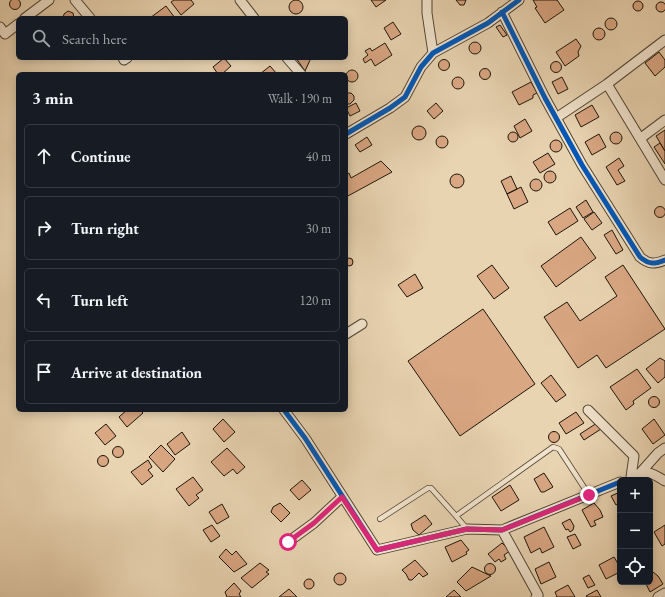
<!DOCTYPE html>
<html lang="en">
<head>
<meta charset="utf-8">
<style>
  body { margin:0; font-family:"EB Garamond",serif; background:#242831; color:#f1f3f6 }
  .controls { position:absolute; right:12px; bottom:12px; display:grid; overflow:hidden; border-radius:6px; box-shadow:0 2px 10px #0003 }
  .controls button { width:36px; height:36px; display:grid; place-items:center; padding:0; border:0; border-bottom:1px solid #363941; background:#171b24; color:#f1f3f6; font:20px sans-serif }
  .stop { position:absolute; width:12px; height:12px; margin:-9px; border:3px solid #db2777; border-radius:50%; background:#fff }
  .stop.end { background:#db2777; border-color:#fff; box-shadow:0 1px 4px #0008 }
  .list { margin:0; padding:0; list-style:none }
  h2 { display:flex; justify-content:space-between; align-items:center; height:52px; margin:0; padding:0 16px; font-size:17px }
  h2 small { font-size:13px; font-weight:400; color:#9ea1a6 }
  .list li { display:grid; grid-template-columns:26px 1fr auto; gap:12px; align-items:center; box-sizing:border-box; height:64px; margin:0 8px 8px; padding:0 8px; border:1px solid #363941; border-radius:6px }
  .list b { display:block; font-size:15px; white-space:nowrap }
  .list em { font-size:13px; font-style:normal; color:#9ea1a6 }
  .icon { flex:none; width:22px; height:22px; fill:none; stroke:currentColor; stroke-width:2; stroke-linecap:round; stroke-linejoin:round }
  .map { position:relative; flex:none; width:665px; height:597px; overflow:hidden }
  .search { position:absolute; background:#171b24; box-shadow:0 2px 10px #0003; left:16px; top:16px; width:332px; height:44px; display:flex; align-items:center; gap:10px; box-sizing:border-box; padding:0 14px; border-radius:6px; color:#9ea1a6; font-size:15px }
  .panel { position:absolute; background:#171b24; box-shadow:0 2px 10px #0003; left:16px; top:72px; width:332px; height:340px; border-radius:6px }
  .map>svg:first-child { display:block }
  .building { fill:#daa783; stroke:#1d150a }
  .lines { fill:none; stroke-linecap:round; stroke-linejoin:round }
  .service-casing { stroke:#504534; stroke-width:6 }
  .minor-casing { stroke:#504534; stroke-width:11 }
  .service { stroke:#f1e3cd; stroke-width:4.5 }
  .minor { stroke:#f1e3cd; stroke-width:9 }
  .cycleway-casing { stroke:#f1e3cd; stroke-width:8 }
  .cycleway { stroke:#0057b8; stroke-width:5 }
  .route { stroke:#db2777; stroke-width:5 }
</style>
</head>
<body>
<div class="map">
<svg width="665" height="597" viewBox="0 0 665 597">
  <rect width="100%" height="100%" fill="#e9d4b2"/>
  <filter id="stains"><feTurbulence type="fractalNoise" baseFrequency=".005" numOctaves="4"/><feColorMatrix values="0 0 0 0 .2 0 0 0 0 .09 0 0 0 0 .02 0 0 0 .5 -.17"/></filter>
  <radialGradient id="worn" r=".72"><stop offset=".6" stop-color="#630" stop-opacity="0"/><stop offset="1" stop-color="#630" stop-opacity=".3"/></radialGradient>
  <path class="building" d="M9.5 4a5.5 5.5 0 1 1 11 0a5.5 5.5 0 1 1-11 0Z
    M174,0H191L194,4L181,15L171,2Z
    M371,0H386L376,7Z
    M456,0H466L464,5H460Z
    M533,0H557L564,10L545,23L535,8L537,7Z
    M289 7a7 7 0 1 1 14 0a7 7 0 1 1-14 0Z
    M633 6a5 5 0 1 1 10 0a5 5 0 1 1-10 0Z
    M656 7a5 5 0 1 1 10 0a5 5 0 1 1-10 0Z
    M166,6L175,18H150Z
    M68,11L73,13L74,18H63L64,14Z
    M605 24a6 6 0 1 1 12 0a6 6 0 1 1-12 0Z
    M393,22L401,34L391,40L384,28Z
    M500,25L507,35L503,37L496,27Z
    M593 34a6 6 0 1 1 12 0a6 6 0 1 1-12 0Z
    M576,39L581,46L578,52L579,56L565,66L556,52Z
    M469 48a6 6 0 1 1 12 0a6 6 0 1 1-12 0Z
    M385,43L392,55L375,66L371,59L365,63L363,59L368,55L365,51L370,48L372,51Z
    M659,52L665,60V67L655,76L645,63Z
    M224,58L231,66L222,74H218L213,67Z
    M296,58H311L305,71Z
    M438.5 65a5.5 5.5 0 1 1 11 0a5.5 5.5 0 1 1-11 0Z
    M550.5 67a5.5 5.5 0 1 1 11 0a5.5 5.5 0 1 1-11 0Z
    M270,66L277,74H260Z
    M479.5 74a5.5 5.5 0 1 1 11 0a5.5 5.5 0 1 1-11 0Z
    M346 76a6 6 0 1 1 12 0a6 6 0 1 1-12 0Z
    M452 83a6 6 0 1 1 12 0a6 6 0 1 1-12 0Z
    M562,77L568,89L558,94L552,82Z
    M531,82L537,93L533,95V98L519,105L512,92Z
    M346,93H351L354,96V100L350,104H346Z
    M356,103L360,111L350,116L346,108Z
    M436,103L443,111L434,119L427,111Z
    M592,105L599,117L581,127L575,115Z
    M525,119L532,131L520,138L514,126Z
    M412 133a7 7 0 1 1 14 0a7 7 0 1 1-14 0Z
    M665,130V151L656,136Z
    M508 137a5 5 0 1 1 10 0a5 5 0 1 1-10 0Z
    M610 138a6 6 0 1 1 12 0a6 6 0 1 1-12 0Z
    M599,134L606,147L592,155L585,142Z
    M436 142a6 6 0 1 1 12 0a6 6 0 1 1-12 0Z
    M367,137L372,145L360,152L355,145Z
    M550 146a6 6 0 1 1 12 0a6 6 0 1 1-12 0Z
    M660,143L665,151V164L654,147Z
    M548,153L555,164L540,173L533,162Z
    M619,158L624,166L618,170L625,181L617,185L606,167Z
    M381,161L392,172L346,197V175L349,173L351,178Z
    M544 177a6 6 0 1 1 12 0a6 6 0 1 1-12 0Z
    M450 181a7 7 0 1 1 14 0a7 7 0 1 1-14 0Z
    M511,176L517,189L507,194L501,181Z
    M530 185a6 6 0 1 1 12 0a6 6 0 1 1-12 0Z
    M521,187L528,202L514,209L507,194Z
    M586,200L593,212L583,218L576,207Z
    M654.5 212a5.5 5.5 0 1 1 11 0a5.5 5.5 0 1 1-11 0Z
    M570,208L578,221L556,235L548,222Z
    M594,212L602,223L592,230L584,219Z
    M612,230L623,250L616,254L604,235Z
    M581,237L596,258L556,287L541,266Z
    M345 262a4 4 0 1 1 8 0a4 4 0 1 1-8 0Z
    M492,265L509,288L494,299L477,276Z
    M623,265L665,329L606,368L597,355L578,368L544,317L567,302L580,321L617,296L605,277Z
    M415,274L423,288L407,297L398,285Z
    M483,309L535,384L460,436L408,361Z
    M660,358L665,361V377L658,383L646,369Z
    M637,369L651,388L633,401L634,404L626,410L610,387Z
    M551,375L566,395L556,402L541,383Z
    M648.5 402a5.5 5.5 0 1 1 11 0a5.5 5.5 0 1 1-11 0Z
    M127,410H140L143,413L127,427L119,417Z
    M576,412L584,423L566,434L559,423Z
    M223,419L235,432L224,442L213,429Z
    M654,419L665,435L653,444L642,429Z
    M597,423L601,429L584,440L580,434Z
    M106,424L116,436L105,445L95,433Z
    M548.5 437a5.5 5.5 0 1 1 11 0a5.5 5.5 0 1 1-11 0Z
    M182,432L190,444L175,455L167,444Z
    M161,445L175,459L163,472L149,457Z
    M112.5 452a5.5 5.5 0 1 1 11 0a5.5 5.5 0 1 1-11 0Z
    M227,448L245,467L237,474L233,469L224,476L211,462Z
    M97.5 461a5.5 5.5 0 1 1 11 0a5.5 5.5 0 1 1-11 0Z
    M148,460L152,467L148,470L153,476L142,485L131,472Z
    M544,473L553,487L544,492H541L534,479Z
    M193,477L203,490L196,495L199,498L189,506L176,489Z
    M302,480L311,490L299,500L290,490Z
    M510,485L519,500L501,511L492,497Z
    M620,492V503L616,505L611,496Z
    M280,503L290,513L281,522L271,512L273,507Z
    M594,503L600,510L603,517L594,521L596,525L591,527L582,510Z
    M222,504L229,517L217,524L209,512Z
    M425,515L432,524L419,535L413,530L411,524Z
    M570,519L574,526L573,530L570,532L568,529L566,530L562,523Z
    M212,525L220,536L211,542L203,530Z
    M665,525V544L662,546L654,532Z
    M544,527L554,547L542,553L540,548L531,553L524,537Z
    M575,534L581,545L573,549L567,537Z
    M461,540L469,550L466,552L467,554L452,562L445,547Z
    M502,543L510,551L504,555L506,559L501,562L499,559L495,562L488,554Z
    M226,549L232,555L236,551L247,564L234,572L219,557Z
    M614,557L620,567V576L618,573L606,579L599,565Z
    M415,560L428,574L423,577L419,573L412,580H409L406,574L402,570Z
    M549,562L556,577L541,584L535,569Z
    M260,563L269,570L266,572L269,574L252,588L241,578Z
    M484.5 569a5.5 5.5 0 1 1 11 0a5.5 5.5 0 1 1-11 0Z
    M472,567L491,576L466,591L457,582Z
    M653,572L658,576L663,584L650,592L645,582H650V573Z
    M334 579a6 6 0 1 1 12 0a6 6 0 1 1-12 0Z
    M589,575L595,585L588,588L583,578Z
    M304 584a5 5 0 1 1 10 0a5 5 0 1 1-10 0Z
    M234,583L241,591L239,594L241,597H227L225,592Z
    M568,585L575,597H557L555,592Z
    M289,589L297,597H279Z
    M454,590L461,597H446Z
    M597,590L601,597H587L586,596Z"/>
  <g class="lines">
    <g class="service-casing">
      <path id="service" d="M380,519L428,488H431L456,516
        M467,529L456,516L553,447L559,449L589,495"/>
    </g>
    <g class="minor-casing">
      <path id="minor" d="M75,0L90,18
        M240,0L254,18
        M427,0V13L433,53
        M502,12L545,98L582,165L640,257C649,265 655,264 665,260
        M25,18L49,0
        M0,27L5,34L18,24
        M123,58L124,60L127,58
        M287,58L301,74
        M607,84L665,180
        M556,118L607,84L665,40
        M346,134L390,108L405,97L421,67L433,53L488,23L519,0
        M641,138L665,120
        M346,334L362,324
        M284,410L305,438L377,550L467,529L502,530L620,482
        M588,410L634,456L631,477C646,469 652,473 665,481
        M641,472L658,453L665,448
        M502,530L538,595L536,597
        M288,542L314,523L342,497
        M658,597L665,593"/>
    </g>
    <use href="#service" class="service"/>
    <use href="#minor" class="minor"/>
    <g class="cycleway-casing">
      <path id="cycleway" d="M502,12L545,98L582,165L640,257C649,265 655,264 665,260
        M346,134L390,108L405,97L421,67L433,53L488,23L519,0
        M284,410L305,438L377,550L467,529L502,530L620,482"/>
    </g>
    <use href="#cycleway" class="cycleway"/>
  </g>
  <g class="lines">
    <path class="route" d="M288,542L314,523L342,497L377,550L467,529L502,530L589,495"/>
  </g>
  <rect width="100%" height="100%" filter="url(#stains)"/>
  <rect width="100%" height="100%" fill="url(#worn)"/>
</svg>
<div class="controls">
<button>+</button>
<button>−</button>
<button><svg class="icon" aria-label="locate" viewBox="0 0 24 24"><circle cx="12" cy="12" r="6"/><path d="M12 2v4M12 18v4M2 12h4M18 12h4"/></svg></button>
</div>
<div class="stop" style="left:288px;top:542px"></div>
<div class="stop end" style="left:589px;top:495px"></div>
<div class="search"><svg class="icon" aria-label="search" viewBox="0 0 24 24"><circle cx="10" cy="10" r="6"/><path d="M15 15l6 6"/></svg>Search here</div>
<section class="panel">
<h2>3 min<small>Walk · 190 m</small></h2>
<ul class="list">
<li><svg class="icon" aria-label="ahead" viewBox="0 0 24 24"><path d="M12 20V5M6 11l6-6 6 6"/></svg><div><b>Continue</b></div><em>40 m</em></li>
<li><svg class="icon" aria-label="right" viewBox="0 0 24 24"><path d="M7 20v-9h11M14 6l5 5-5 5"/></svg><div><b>Turn right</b></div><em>30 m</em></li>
<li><svg class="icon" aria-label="left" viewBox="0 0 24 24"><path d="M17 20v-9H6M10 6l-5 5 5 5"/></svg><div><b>Turn left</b></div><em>120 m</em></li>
<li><svg class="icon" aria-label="arrive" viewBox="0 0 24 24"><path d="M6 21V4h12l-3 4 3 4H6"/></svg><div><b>Arrive at destination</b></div></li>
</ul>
</section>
</div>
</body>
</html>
